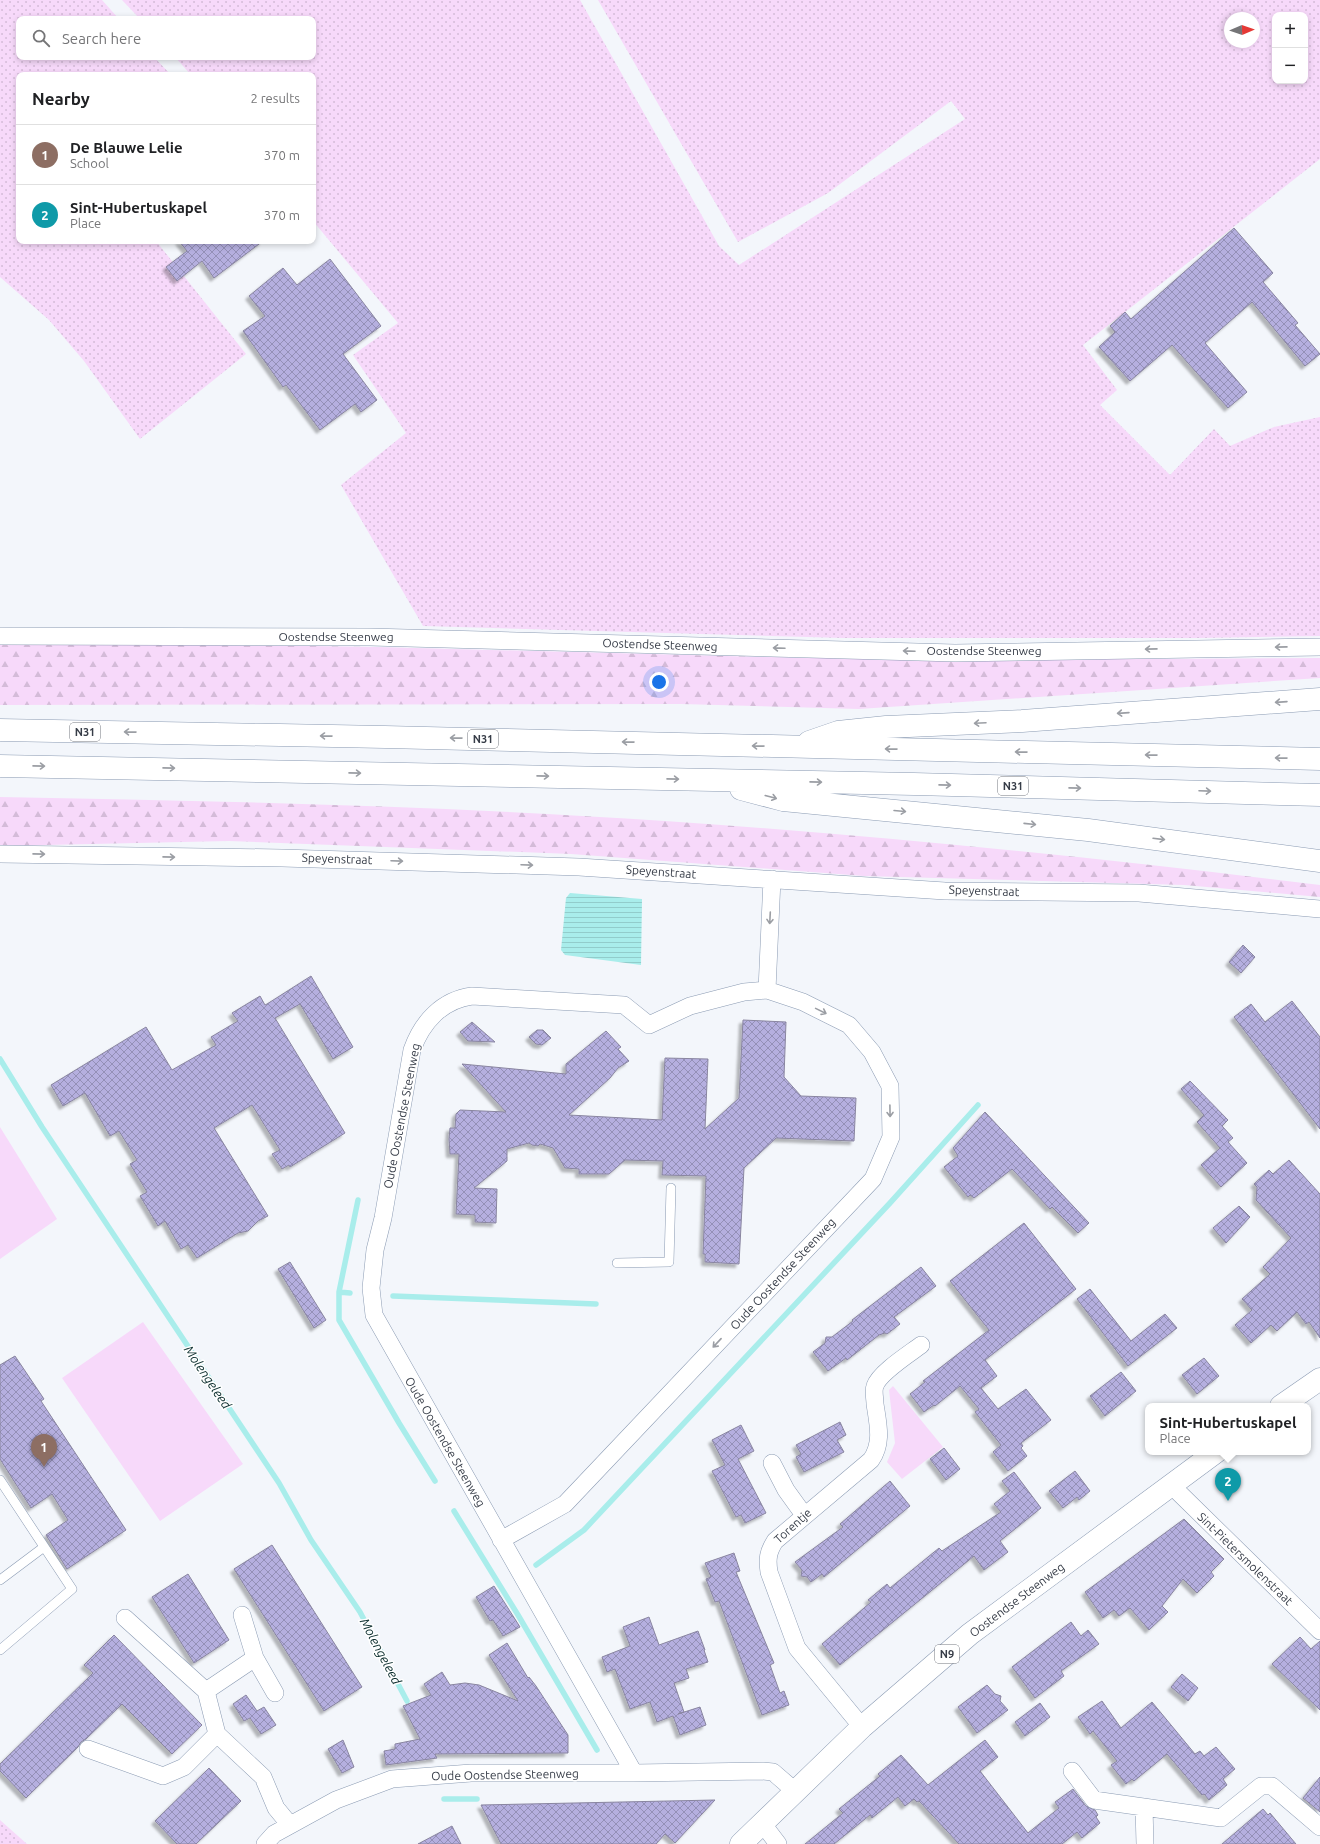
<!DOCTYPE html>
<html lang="en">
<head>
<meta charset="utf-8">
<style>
  body { margin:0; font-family:Ubuntu,sans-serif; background:#f6f6f6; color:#202124 }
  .controls { position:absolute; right:12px; top:12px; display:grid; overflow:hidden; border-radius:8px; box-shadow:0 2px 6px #0003 }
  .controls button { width:36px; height:36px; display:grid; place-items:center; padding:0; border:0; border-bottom:1px solid #e0e0e0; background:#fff; color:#202124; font:20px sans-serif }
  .compass { position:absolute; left:1224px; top:12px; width:36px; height:36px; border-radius:50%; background:#fff; box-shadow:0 2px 6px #0003; rotate:88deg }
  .you { position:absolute; left:659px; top:682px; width:14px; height:14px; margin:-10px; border:3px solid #fff; border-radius:50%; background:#1a73e8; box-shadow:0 0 0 6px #1a73e833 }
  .badge { display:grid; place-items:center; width:26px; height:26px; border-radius:50%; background:#1a73e8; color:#fff; font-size:13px; font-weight:700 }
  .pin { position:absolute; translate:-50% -33px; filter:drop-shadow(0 1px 2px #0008) }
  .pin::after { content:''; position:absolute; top:21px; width:14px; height:12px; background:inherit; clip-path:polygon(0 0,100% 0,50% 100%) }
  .popup { position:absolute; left:1145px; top:1403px; width:166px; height:52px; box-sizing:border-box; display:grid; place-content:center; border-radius:8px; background:#fff; filter:drop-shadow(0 1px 3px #0005); font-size:13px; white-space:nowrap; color:#757577 }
  .popup b { font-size:15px; color:#202124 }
  .popup::after { content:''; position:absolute; left:50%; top:100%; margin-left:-8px; border:8px solid transparent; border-top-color:#fff }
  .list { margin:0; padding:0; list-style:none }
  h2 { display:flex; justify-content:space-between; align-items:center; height:52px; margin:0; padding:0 16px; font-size:17px }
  h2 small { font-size:13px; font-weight:400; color:#757577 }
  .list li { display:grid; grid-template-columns:26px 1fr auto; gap:12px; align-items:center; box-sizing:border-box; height:60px; padding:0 16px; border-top:1px solid #e0e0e0 }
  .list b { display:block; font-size:15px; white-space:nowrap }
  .list p { margin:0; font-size:13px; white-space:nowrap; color:#757577 }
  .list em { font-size:13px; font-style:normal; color:#757577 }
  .icon { flex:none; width:22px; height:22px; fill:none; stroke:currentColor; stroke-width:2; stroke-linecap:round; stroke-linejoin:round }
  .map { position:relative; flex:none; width:1320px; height:1844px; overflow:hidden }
  .search { position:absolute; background:#fff; box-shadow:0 2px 6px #0003; left:16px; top:16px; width:300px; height:44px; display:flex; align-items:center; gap:10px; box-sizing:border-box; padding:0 14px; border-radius:8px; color:#757577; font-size:15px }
  .panel { position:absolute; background:#fff; box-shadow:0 2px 6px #0003; left:16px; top:72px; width:300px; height:172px; border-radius:8px }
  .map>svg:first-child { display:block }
  .grass { fill:url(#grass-dots); fill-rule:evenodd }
  .forest { fill:url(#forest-firs) }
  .park { fill:#f7d9fa }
  .water { fill:url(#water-rules) }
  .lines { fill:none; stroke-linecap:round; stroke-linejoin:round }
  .stream { stroke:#a9edeb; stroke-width:5.5 }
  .building { fill:url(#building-cross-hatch); stroke:#8985a0; filter:url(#shadow) }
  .lane-casing { stroke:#8b9bb3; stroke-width:10 }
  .street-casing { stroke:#8b9bb3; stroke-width:18 }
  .primary-casing { stroke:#8b9bb3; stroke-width:23 }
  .highway-casing { stroke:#8b9bb3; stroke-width:23 }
  .lane { stroke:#fff; stroke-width:9 }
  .street { stroke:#fff; stroke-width:17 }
  .primary { stroke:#fff; stroke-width:22 }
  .highway { stroke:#fff; stroke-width:22 }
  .oneway { stroke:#9b9ea4 }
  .labels { text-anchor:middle; stroke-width:3; stroke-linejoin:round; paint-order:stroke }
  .shield { fill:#fff; stroke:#73777f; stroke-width:1 }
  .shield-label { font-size:11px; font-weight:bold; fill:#373d48 }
  .street-label { font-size:12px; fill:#373d48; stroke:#fff }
  .water-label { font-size:13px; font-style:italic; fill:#0e3030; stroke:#fff }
</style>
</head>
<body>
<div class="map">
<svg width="1320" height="1844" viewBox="0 0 1320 1844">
  <defs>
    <pattern id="grass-dots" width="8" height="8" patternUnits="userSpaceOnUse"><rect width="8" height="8" fill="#f7d9fa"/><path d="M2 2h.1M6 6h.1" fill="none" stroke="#d4bbd8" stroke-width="1.8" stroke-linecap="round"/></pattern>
    <pattern id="forest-firs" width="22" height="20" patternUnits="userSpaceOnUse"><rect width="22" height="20" fill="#f7d9fa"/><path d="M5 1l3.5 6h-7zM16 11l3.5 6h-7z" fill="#d4bbd8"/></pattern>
    <pattern id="water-rules" width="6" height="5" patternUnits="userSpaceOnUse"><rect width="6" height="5" fill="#a9edeb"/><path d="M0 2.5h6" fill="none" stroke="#92cccb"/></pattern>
    <pattern id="building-cross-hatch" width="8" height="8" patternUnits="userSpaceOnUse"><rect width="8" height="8" fill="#b5afdf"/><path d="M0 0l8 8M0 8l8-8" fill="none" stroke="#9490b7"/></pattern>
    <filter id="shadow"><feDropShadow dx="-3.5" dy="3.5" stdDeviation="1" flood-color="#0004"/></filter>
  </defs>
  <rect width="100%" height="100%" fill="#f3f6fb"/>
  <path class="grass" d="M0,0H102L119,19H19V57H154L171,75H19V241H156L246,354L140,439L84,361L49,320L0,277Z
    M122,0H580L719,246L739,265L965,119L951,101L828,193L738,242L598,0H1320V159L1083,345L1117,390L1100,405L1170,475L1214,429L1230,446L1274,427L1320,417V636L1198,638H843L423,626L341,485L406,433L353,355L398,323L313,221V75H191L175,57H313V19H140ZM1275,15H1305V81H1275ZM1230,18H1254V42H1230Z
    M0,1820L27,1844H0Z"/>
  <path class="forest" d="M79,643L377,647L806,658L1164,659L1320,658V678L859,709L681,704L0,705V644Z
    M0,797C222,801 443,806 665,821C884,836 1102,858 1320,885V897L1184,885L864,876L571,854L229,841L0,846Z"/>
  <path class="park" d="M0,1127L57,1219L0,1259Z
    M143,1322L243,1464L160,1521L62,1378Z
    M893,1386L943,1447L902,1479L887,1462L895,1443L889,1390Z"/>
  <path class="water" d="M570,893L642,899L641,965L565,955L561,950L566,898Z"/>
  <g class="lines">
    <path class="stream" d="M0,1059L42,1127L279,1483L311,1540L360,1612L407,1701
      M339,1292V1320L399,1423L435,1481
      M350,1293L339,1292L358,1200
      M393,1296L596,1304
      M454,1511L518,1615L597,1750
      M536,1565L584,1530L890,1203L978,1105
      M444,1799H477"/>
  </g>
  <path class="building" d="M1234,228L1273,273L1263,282L1298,323L1295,325L1320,354L1305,366L1252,302L1205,343L1247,392L1228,408L1172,345L1130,381L1099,347L1115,332L1110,326L1125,312L1131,319Z
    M179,241H263L214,278L202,261L177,281L166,267L187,251Z
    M330,259L381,326L343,354L377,400L361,412L355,404L320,430L286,385L283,387L243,331L265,316L249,296L283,268L297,285Z
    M1243,945L1255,957L1241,973L1229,962Z
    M311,976L353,1047L333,1059L300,1004L275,1018L345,1133L290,1167L289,1165L282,1169L272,1154L280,1150L252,1105L214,1128L268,1216L258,1221L248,1231L238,1233L197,1258L188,1245L181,1249L165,1221L158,1226L140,1196L147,1192L130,1164L137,1160L119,1131L110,1136L85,1093L63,1106L51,1085L146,1027L172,1070L216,1045L211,1037L238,1021L232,1013L260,996L265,1005L267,1004Z
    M1292,1001L1320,1037V1129L1234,1017L1251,1004L1265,1022Z
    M743,1020L786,1022L784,1077L801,1096L856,1098L854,1141L776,1138L744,1168L739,1264L705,1262V1254H703L706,1176L662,1175L663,1161L625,1160L609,1174H579V1169L565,1168L553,1148L540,1144L538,1146L532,1145L529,1143L507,1149V1161L474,1188L497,1189L496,1223L475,1222V1215L456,1214L459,1154H450L449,1139L450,1128H455L456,1114L460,1110L506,1112L462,1064L566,1074V1064L606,1031L621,1047L618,1049L629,1061L618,1068L610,1078L569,1115L662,1120L665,1058L708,1059L705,1129L739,1098Z
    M472,1022L495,1042L468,1041L460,1032Z
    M537,1030H543L551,1038L542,1045L536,1044L529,1037Z
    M1190,1081L1228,1120L1222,1126L1233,1138L1228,1142L1247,1163L1221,1187L1201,1165L1220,1148L1197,1122L1204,1115L1181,1089Z
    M985,1112L1089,1223L1078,1233L1052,1207L1050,1209L1012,1169L974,1198L970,1195L968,1197L944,1167L958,1156L953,1148Z
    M1289,1160L1320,1194V1338L1309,1322L1306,1324L1297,1312L1277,1331L1271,1325L1251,1343L1235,1325L1252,1310L1242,1299L1270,1274L1263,1267L1291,1238L1256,1200L1257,1187L1254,1184L1269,1170L1273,1174Z
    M1239,1206L1250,1217L1226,1243L1213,1228Z
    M1024,1223L1076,1289L985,1360L997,1376L981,1388L998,1409L1026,1389L1051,1420L1021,1443L1023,1446L1021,1448L1027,1456L1008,1471L993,1452L1001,1445L975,1412L979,1409L960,1386L935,1406L934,1405L924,1412L910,1394L925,1382L923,1381L989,1330L950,1281Z
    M290,1262L326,1320L314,1328L278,1269Z
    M921,1267L936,1286L894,1317L900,1324L887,1334L885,1333L879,1335L847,1360L846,1358L828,1371L813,1352L825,1343L826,1337H832L853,1321L852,1320Z
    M1090,1289L1131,1341L1165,1314L1177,1328L1128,1366L1077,1299Z
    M15,1356L44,1399L41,1401L126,1530L67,1569L46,1535L68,1520L52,1494L31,1508L0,1459V1365Z
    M1204,1358L1219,1376L1197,1394L1182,1375Z
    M1121,1372L1136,1391L1105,1416L1090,1396Z
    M840,1422L846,1435L837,1440L844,1452L804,1472L796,1457L801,1454L796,1445Z
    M741,1425L754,1451L738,1459L766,1513L745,1523L741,1515L736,1517L712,1471L725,1465L712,1440Z
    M944,1448L960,1469L946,1480L930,1459Z
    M1075,1471L1090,1491L1079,1500L1077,1497L1063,1508L1049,1491Z
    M1014,1472L1041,1508L1000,1541L1008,1552L984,1570L974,1556L840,1665L822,1644L871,1602L868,1600L887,1584L890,1588L939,1548L942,1551L1001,1512L994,1504L1010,1491L1002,1481Z
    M890,1481L910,1506L824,1577L822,1574L811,1582L807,1577L801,1576L802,1570L795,1562L843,1527L840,1524Z
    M1184,1519L1224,1559L1211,1572L1214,1576L1197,1593L1183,1579L1162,1606L1168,1612L1149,1630L1130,1608L1119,1616L1114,1610L1103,1618L1085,1592Z
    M272,1545L362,1687L324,1711L234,1569Z
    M734,1553L740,1571L736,1572L774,1663L770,1665L780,1693L784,1691L789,1705L762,1715L719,1601L715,1602L706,1579L711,1577L705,1563Z
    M188,1574L229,1640L194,1663L152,1597Z
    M494,1586L520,1627L503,1636L493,1620L490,1621L476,1597Z
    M649,1617L659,1645L698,1631L705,1650H704L708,1662L686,1669L689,1678L674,1683L684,1712L678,1714L700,1707L706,1725L680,1735L673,1716L657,1722L650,1702L630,1709L615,1669L607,1672L602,1657L630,1646L623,1627Z
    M1071,1622L1081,1636L1088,1630L1099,1644L1061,1671L1064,1676L1035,1698L1012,1667Z
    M114,1635L202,1725L172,1754L122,1704L86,1739L81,1742L78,1747L26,1798L0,1771V1764L93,1673L84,1665Z
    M1300,1637L1311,1649L1320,1641V1710L1272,1664Z
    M507,1643L528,1678L529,1677L536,1686L568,1735V1753L435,1754L437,1758L386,1765L384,1751L395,1749V1744L420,1739L403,1706L431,1695L424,1684L442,1672L450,1685L465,1683L479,1685L518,1701L489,1655Z
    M1182,1674L1198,1688L1188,1701L1171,1687Z
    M987,1685L995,1694L1001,1696L1000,1701L1008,1710L977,1733L958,1707Z
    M246,1695L257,1711L264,1707L276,1725L261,1734L250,1718L244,1721L233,1704Z
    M1102,1701L1121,1728L1152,1702L1195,1754L1200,1751L1204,1756L1216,1747L1235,1769L1223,1779L1227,1785L1209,1800L1204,1794L1202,1795L1167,1754L1134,1781L1132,1779L1126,1784L1111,1765L1117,1761L1093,1731L1090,1734L1078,1717Z
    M1040,1703L1050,1717L1025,1736L1015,1722Z
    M343,1740L354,1767L342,1773L328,1749Z
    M985,1740L998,1757L980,1771L1028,1833L1059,1808L1055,1802L1073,1789L1086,1806L1095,1810L1098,1815L1096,1817L1100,1823L1082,1838L1077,1832L1062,1844H959L919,1801L917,1802L914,1799L905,1806L898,1797L872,1818L870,1815L834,1844H805L843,1813L839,1809L880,1776L878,1774L901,1755L928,1785Z
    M209,1768L241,1801L196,1844H177L155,1821Z
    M1320,1777V1812L1303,1798Z
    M715,1800L675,1843L665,1834L656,1844H501L481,1805Z
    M1263,1809L1268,1815L1270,1813L1296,1844H1222Z
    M452,1826L461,1844H418Z"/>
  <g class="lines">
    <g class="lane-casing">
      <path id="lane" d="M617,1263L669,1262L671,1188
        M0,1480L72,1589L0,1650
        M0,1580L44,1547"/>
    </g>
    <g class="street-casing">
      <path id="street" d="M0,636L370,637L955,653L1320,647
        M0,854L282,858L579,867L945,891L1139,893L1320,909
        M772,1463L786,1490L804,1515
        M1171,1485L1320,1631
        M501,1540L565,1504L873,1179L891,1137L890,1086L872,1052L849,1025L803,1002L767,990L772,879
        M242,1615L255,1658L275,1693
        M125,1618L206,1691L217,1734L263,1777L276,1808L290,1825
        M206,1691L255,1658
        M862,1727L797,1648L769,1572C767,1559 768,1552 775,1541L871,1460C883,1443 878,1424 875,1404C875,1398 873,1391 875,1386C879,1373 909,1354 921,1345
        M88,1749L163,1776L184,1767L217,1734
        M1072,1771L1094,1800L1221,1818L1261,1786H1272L1320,1827
        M634,1773L374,1315L371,1288L375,1250L383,1218L412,1050C422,1022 442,1000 472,996L624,1005L649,1025L690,1006L744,992L767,990
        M1144,1807L1145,1844
        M762,1823L778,1844
        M265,1844L274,1834L336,1800L392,1779L471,1773H634L763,1771L773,1772L795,1791"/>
    </g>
    <g class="primary-casing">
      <path id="primary" d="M1281,1406L1320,1379
        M741,1844L862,1727L970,1634L1216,1452"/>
    </g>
    <g class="highway-casing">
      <path id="highway" d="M0,730L385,737L1320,759
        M809,742L838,732L886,727L1022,721L1320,699
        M0,766L914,784L1320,795
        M741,789L783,800L1088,830L1320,861"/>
    </g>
    <use href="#lane" class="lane"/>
    <use href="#street" class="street"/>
    <use href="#primary" class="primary"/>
    <use href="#highway" class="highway"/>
  </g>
  <defs><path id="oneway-shaft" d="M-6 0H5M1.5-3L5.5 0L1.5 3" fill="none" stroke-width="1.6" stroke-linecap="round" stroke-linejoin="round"/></defs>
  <g class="oneway">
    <use href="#oneway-shaft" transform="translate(1281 647) rotate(179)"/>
    <use href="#oneway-shaft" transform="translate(779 648) rotate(-178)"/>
    <use href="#oneway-shaft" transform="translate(1151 649) rotate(179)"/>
    <use href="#oneway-shaft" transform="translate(909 651) rotate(-178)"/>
    <use href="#oneway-shaft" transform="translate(1281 702) rotate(176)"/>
    <use href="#oneway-shaft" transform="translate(1123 713) rotate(176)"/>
    <use href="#oneway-shaft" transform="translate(980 723) rotate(177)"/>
    <use href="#oneway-shaft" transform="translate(130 732) rotate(-179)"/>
    <use href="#oneway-shaft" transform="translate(326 736) rotate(-179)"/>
    <use href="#oneway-shaft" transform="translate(456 738) rotate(-179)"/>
    <use href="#oneway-shaft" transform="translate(628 742) rotate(-179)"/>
    <use href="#oneway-shaft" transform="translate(758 746) rotate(-179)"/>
    <use href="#oneway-shaft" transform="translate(891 749) rotate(-179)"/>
    <use href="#oneway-shaft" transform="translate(1021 752) rotate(-179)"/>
    <use href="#oneway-shaft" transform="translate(1151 755) rotate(-179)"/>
    <use href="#oneway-shaft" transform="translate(1281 758) rotate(-179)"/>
    <use href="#oneway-shaft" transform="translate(39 766) rotate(1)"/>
    <use href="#oneway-shaft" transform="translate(169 768) rotate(1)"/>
    <use href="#oneway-shaft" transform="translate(355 773) rotate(1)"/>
    <use href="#oneway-shaft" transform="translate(543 776) rotate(1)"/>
    <use href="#oneway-shaft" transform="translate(673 779) rotate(1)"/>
    <use href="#oneway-shaft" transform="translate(816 782) rotate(1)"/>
    <use href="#oneway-shaft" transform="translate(945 785) rotate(1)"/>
    <use href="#oneway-shaft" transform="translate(1075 788) rotate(1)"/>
    <use href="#oneway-shaft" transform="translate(1205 791) rotate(2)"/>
    <use href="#oneway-shaft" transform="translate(771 797) rotate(15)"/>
    <use href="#oneway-shaft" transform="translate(900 811) rotate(5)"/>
    <use href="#oneway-shaft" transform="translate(1030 824) rotate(6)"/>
    <use href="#oneway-shaft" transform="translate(1159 839) rotate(7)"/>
    <use href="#oneway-shaft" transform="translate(39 854) rotate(1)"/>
    <use href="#oneway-shaft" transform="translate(169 857) rotate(1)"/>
    <use href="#oneway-shaft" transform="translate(397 861) rotate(2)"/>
    <use href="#oneway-shaft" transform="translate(527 865) rotate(2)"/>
    <use href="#oneway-shaft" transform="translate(770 918) rotate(93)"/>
    <use href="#oneway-shaft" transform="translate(821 1011) rotate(26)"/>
    <use href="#oneway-shaft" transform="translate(890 1111) rotate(89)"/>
    <use href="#oneway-shaft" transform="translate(717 1343) rotate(133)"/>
  </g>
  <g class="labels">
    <g class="shield">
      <rect x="70" y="723" width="30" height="18" rx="3"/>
      <rect x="468" y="730" width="30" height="18" rx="3"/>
      <rect x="998" y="777" width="30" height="18" rx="3"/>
      <rect x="935" y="1645" width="24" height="18" rx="3"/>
    </g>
    <g class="shield-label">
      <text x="85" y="736">N31</text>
      <text x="483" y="743">N31</text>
      <text x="1013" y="790">N31</text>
      <text x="947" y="1658">N9</text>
    </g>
    <g class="street-label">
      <text x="336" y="641">Oostendse Steenweg</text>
      <text transform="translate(660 645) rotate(2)" y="4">Oostendse Steenweg</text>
      <text x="984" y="655">Oostendse Steenweg</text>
      <text transform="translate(337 859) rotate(2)" y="4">Speyenstraat</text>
      <text transform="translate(661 872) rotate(4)" y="4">Speyenstraat</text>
      <text transform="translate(984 891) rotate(2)" y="4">Speyenstraat</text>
      <text transform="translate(402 1116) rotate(-79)" y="4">Oude Oostendse Steenweg</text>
      <text transform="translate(783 1274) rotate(-47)" y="4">Oude Oostendse Steenweg</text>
      <text transform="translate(445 1442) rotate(60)" y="4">Oude Oostendse Steenweg</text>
      <text transform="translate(793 1526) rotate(-42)" y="4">Torentje</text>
      <text transform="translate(1245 1559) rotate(44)" y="4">Sint-Pietersmolenstraat</text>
      <text transform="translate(1017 1600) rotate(-37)" y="4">Oostendse Steenweg</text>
      <text transform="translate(505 1775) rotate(-1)" y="4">Oude Oostendse Steenweg</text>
    </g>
    <g class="water-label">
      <text transform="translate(208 1377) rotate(56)" y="5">Molengeleed</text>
      <text transform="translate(381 1651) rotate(62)" y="5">Molengeleed</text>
    </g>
  </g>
</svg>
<div class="controls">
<button>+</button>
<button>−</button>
</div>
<svg class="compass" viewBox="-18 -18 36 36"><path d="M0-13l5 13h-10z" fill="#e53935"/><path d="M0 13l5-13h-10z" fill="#757577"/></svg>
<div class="you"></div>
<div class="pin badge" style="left:44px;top:1467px;background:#8d6e63">1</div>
<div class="pin badge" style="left:1228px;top:1501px;background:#0f9aa8">2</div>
<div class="popup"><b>Sint-Hubertuskapel</b>Place</div>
<div class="search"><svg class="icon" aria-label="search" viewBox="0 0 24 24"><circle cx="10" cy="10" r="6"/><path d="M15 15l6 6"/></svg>Search here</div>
<section class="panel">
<h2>Nearby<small>2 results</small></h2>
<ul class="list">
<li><span class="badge" style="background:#8d6e63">1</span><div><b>De Blauwe Lelie</b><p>School</p></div><em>370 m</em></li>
<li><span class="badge" style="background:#0f9aa8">2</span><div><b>Sint-Hubertuskapel</b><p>Place</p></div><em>370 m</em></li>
</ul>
</section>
</div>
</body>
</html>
